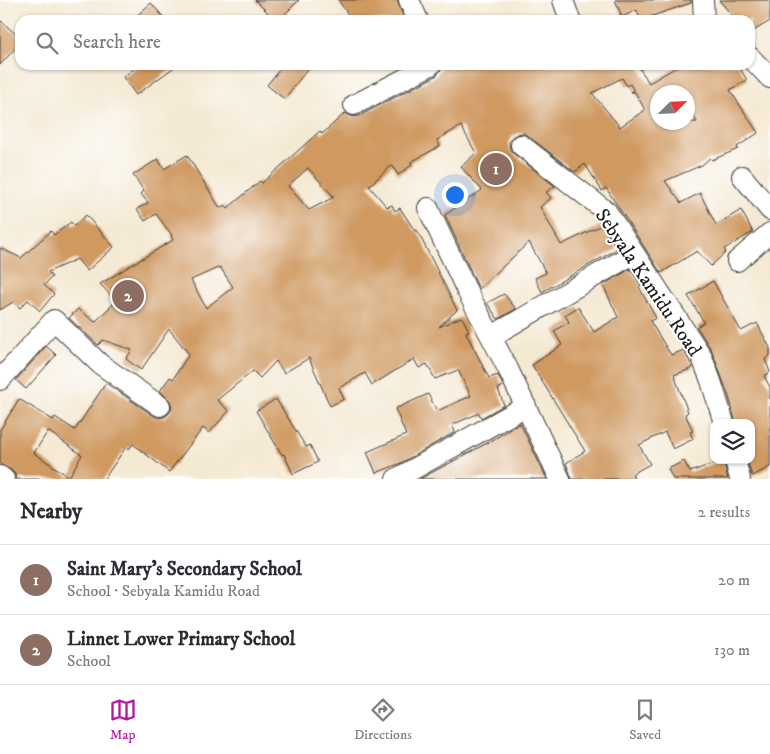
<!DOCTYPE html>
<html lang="en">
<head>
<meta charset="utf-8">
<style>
  body { margin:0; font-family:"IM FELL DW Pica",serif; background:#f7f7f7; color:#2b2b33 }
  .controls { position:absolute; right:15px; bottom:15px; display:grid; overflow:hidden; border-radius:10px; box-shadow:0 1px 4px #0004 }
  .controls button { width:45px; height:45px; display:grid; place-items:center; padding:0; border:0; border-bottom:1px solid #e1e1e2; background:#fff; color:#2b2b33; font:25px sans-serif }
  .compass { position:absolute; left:650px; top:85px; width:45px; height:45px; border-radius:50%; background:#fff; box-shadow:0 1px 4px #0004; rotate:66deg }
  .you { position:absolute; left:454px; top:194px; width:18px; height:18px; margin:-12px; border:4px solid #fff; border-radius:50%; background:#1a73e8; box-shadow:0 0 0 8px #1a73e833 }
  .badge { display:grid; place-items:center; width:32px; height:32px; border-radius:50%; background:#b5179e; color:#fff; font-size:16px; font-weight:700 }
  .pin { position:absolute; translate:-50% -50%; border:2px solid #fff; box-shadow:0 1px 5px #0006 }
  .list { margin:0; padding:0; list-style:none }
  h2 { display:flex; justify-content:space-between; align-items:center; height:65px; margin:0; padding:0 20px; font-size:21px }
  h2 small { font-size:16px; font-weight:400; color:#7c7c81 }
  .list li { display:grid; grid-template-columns:32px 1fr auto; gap:15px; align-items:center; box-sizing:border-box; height:70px; padding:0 20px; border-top:1px solid #e1e1e2 }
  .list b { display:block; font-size:19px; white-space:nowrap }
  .list p { margin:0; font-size:16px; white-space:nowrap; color:#7c7c81 }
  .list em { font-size:16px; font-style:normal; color:#7c7c81 }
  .icon { flex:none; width:28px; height:28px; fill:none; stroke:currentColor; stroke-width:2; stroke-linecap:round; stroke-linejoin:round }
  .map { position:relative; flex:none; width:770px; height:479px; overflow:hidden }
  .search { position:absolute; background:#fff; box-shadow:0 1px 4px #0004; left:15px; right:15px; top:15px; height:55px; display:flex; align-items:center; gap:12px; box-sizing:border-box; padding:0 18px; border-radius:15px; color:#7c7c81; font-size:19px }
  .sheet { height:205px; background:#fff }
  nav { display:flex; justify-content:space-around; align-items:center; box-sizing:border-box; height:70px; border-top:1px solid #e1e1e2; background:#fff; font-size:14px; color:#7c7c81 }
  nav a { display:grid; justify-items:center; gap:2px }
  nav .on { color:#b5179e }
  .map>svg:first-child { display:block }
  .building { fill:#cf9960; fill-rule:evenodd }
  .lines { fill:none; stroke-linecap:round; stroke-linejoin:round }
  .minor-casing { stroke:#3c3b37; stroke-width:22 }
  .minor { stroke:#fff; stroke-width:20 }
  .labels { text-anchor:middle; stroke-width:4; stroke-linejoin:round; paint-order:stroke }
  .street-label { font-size:20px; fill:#1c1c1c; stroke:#fff }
</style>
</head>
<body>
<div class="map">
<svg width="770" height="479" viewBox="0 0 770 479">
  <rect width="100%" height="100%" fill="#fff"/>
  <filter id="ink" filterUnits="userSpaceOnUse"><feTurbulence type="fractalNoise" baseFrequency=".02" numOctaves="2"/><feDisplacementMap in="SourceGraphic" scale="10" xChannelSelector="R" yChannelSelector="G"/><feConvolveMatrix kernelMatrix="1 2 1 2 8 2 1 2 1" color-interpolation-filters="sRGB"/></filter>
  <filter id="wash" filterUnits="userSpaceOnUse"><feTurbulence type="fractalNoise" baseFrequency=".0096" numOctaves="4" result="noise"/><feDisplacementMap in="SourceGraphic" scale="20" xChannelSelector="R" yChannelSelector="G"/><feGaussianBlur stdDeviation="1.12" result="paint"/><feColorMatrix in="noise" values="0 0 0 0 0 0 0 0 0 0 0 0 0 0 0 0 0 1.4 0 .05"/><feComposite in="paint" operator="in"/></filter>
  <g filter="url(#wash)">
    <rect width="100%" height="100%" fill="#f4e9d3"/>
    <g id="blocks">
      <path class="building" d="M255,0H299L279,20H275Z
        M338,0H397L403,16L395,20H352Z
        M615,0H691V3L640,20L637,10L622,17Z
        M719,0H770V21L750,33V20H736Z
        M151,3L166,20H132Z
        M0,20L20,38V43L0,65Z
        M139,65H177L136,95L123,77Z
        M283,65H311L284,99L267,85Z
        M444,65H648L640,69L649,83L680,65H738L747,80L730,90L758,133L737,147L738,149L712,160L710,158L702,165L665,181L681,203L700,193L716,225L741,210L753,232L724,249L726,252L711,266L697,251L661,273L606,188L602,191L585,164L575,172L528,136L523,133L517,134L512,137L509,143L510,150L514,154L555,186L546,192L551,198L540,207L561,245L602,225L617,249L542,292L535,278L546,273L529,242L479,289L445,215L482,190L461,167L476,153L461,126L437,140L440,146L411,162L412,165L398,175L392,165L369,186L387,207L392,205L395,211L400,208L415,231L417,230L457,310L439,327L461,317L463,319L469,331L466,332L467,335L489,378L498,375L503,386L498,389L504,405L481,418L479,413L452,425L455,432L401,463L376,473L367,452L406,435L395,409L428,394L437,411L471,396L458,370L435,379L427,364L419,368L414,359L372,385L365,373L339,388L344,399L330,406L309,358L284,373L276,361L260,378L253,371L217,400L229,411L209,433L203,428L169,472L133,444L129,449L126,447L104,479H16L15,474L11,470L0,464V430L19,399L53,420L55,417L75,430L106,383L154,416L159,418L165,417L170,412L172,407L170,401L160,391L170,377L173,379L189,354L169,329L141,370L126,359L132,350L103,340L98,345L69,318L78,309L95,322L116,301L100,284L173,240L171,236L172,235L156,214L145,221L137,209L148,203L141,194L144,191L133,175L158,159L164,169L187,155L220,208L225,205L228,208L260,181L262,183L320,131L322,134L345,113L353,117L359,116L436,76ZM622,78L627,86L630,84L634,91L631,92H635L645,110L620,127L592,93ZM658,92H688V106L697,122H658ZM308,168L334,197L309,210L288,186ZM220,267L233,287L206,308L191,280ZM48,431L82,455L69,477L34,453Z
        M86,215L114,247L87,271L77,259L48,272L52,277L44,285L54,294L40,311L28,300L20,308L13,302L0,310V248L21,258L51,231L54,235L71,222L74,226Z
        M630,269L641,285L639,287L656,318L650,321L671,355L684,350L693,368L674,375L688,412L685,414L693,431L690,432L693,439L673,449L665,432L639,445L650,464L632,474L634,479H572L566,463L585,451L532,365L562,345L554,331L569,322L565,315L578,307L594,332L618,317L603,285Z
        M713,281L741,331L757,323L770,348V356L765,359L770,372L764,376L770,387V467L752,476L747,460H751V423H736L729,397L712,351L697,327L704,322L688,296Z
        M504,294L516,309L498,319L487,303Z
        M46,346L56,355L26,389L16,380Z
        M276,399L306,447L310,445L318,462L293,474L284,454L282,455L256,411Z
        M520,423L547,479H420L491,441Z
        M723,460L728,479H673L668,469L684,461L690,472Z"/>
    </g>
  </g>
  <g filter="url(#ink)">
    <use href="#blocks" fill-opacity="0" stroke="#3c3b37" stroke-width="1"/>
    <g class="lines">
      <g class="minor-casing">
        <path id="minor" d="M409,0L418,20
          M563,0L570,20
          M703,0L704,20
          M750,57L770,78
          M354,105L431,65
          M521,145L607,212L701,355L711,381L724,423
          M742,176L770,210
          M428,208L466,289L508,369L560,479
          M737,261L770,233
          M492,336L633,254
          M0,380L54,320L100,364L160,406
          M735,460L740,479
          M0,476L4,479
          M396,479L526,406"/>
      </g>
      <use href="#minor" class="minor"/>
    </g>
  </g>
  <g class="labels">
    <g class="street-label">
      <text transform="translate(649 282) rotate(56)" y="7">Sebyala Kamidu Road</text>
    </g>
  </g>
</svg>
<div class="controls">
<button><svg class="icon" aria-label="layers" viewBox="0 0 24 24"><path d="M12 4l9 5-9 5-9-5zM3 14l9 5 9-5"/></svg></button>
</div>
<svg class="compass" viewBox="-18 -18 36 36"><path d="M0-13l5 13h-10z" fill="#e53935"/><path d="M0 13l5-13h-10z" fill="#7c7c81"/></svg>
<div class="you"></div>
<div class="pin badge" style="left:496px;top:169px;background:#8d6e63">1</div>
<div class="pin badge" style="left:128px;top:296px;background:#8d6e63">2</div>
<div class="search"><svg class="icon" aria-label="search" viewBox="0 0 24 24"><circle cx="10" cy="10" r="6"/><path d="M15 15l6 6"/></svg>Search here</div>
</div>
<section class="sheet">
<h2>Nearby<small>2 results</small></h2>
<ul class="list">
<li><span class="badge" style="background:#8d6e63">1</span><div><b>Saint Mary's Secondary School</b><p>School · Sebyala Kamidu Road</p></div><em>20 m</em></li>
<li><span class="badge" style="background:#8d6e63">2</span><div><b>Linnet Lower Primary School</b><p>School</p></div><em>130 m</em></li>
</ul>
</section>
<nav>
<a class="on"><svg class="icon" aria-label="map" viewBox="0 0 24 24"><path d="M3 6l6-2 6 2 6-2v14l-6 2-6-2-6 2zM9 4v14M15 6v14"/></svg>Map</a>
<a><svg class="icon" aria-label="directions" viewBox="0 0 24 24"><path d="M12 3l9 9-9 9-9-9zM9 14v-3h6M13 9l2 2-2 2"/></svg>Directions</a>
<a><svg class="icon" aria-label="saved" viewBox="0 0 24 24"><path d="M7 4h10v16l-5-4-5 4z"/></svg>Saved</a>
</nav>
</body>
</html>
